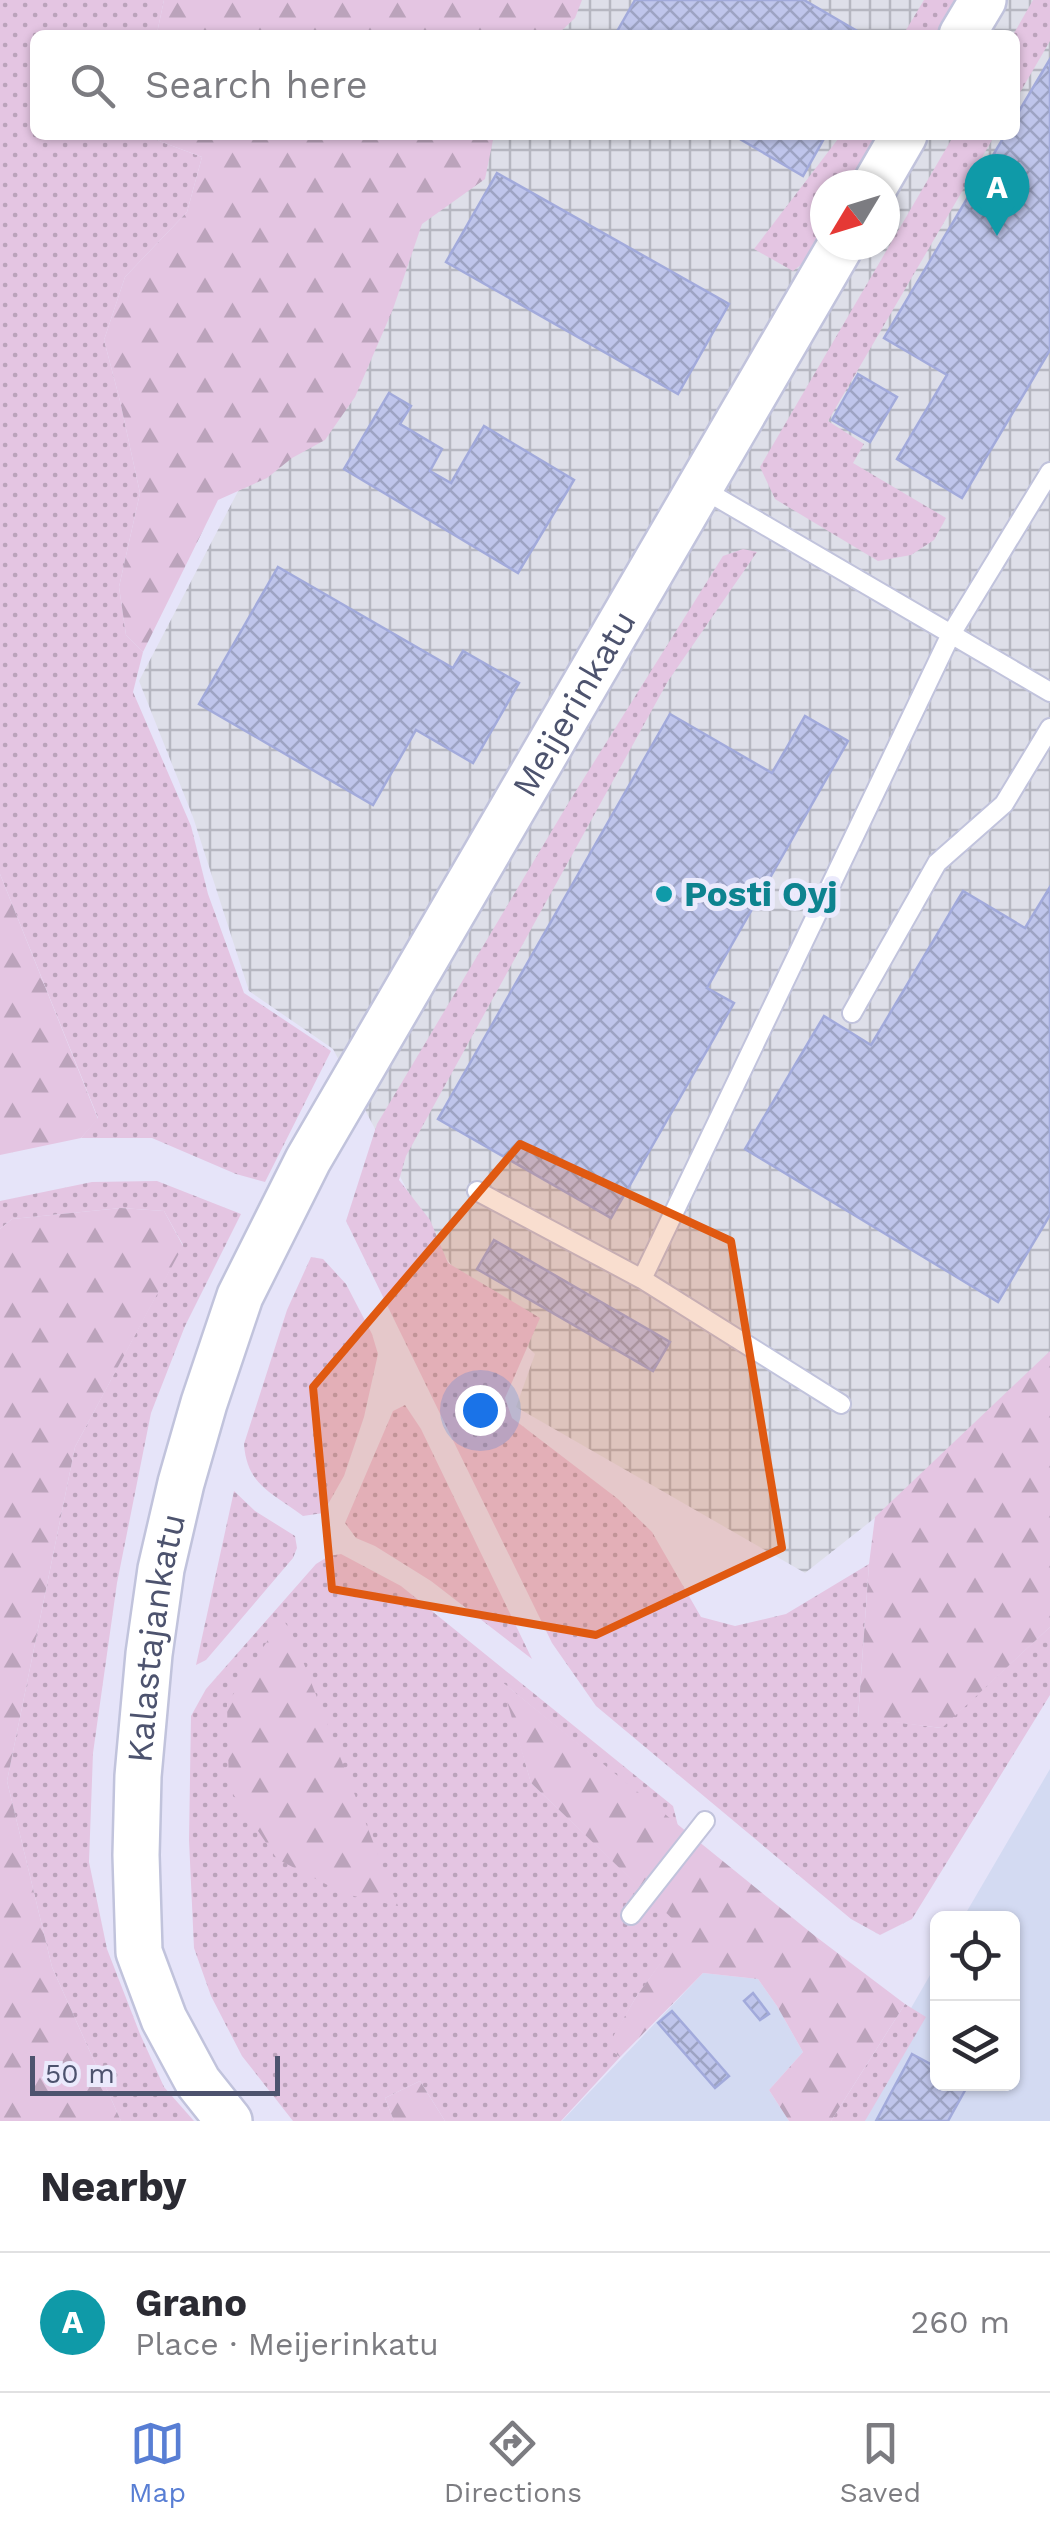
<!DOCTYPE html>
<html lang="en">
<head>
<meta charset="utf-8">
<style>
  body { margin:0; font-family:"Work Sans",sans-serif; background:#f7f7f7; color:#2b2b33 }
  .controls { position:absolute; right:30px; bottom:30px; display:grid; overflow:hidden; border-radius:15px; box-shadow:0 2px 8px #0004 }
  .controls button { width:90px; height:90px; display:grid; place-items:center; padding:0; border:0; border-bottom:2px solid #e1e1e2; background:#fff; color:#2b2b33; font:50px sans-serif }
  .compass { position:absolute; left:810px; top:170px; width:90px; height:90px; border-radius:50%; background:#fff; box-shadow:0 2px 8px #0004; rotate:232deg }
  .scale { position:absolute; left:30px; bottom:25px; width:250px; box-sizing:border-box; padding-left:10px; border:5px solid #4d536e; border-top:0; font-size:28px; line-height:35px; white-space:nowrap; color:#4d536e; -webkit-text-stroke:8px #ebeafc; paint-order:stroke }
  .you { position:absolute; left:480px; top:1410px; width:35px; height:35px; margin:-25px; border:8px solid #fff; border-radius:50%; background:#1a73e8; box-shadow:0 0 0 15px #1a73e833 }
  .badge { display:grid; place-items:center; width:65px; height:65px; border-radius:50%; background:#587ed4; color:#fff; font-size:32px; font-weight:700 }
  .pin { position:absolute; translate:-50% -82px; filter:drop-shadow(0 2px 5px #0008) }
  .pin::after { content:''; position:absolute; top:52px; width:35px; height:30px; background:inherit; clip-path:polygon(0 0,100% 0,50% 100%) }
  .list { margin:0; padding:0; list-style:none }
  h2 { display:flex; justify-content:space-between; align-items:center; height:130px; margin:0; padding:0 40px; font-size:42px }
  h2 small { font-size:32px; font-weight:400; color:#7c7c81 }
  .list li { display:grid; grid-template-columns:65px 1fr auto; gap:30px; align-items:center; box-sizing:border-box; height:140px; padding:0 40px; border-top:2px solid #e1e1e2 }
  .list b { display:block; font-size:38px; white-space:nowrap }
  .list p { margin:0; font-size:32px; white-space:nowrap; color:#7c7c81 }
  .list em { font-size:32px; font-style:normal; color:#7c7c81 }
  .icon { flex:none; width:55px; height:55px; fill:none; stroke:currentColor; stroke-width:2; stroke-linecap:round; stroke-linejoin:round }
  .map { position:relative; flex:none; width:1050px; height:2121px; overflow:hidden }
  .search { position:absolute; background:#fff; box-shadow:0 2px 8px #0004; left:30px; right:30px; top:30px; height:110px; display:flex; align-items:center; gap:25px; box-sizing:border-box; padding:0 35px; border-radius:15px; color:#7c7c81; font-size:38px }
  .sheet { height:270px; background:#fff }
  nav { display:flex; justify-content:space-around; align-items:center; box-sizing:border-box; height:140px; border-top:2px solid #e1e1e2; background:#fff; font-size:28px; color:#7c7c81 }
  nav a { display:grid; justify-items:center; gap:5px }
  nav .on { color:#587ed4 }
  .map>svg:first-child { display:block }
  .commercial { fill:#d3daf2 }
  .industrial { fill:url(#industrial-grid); fill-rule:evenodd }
  .grass { fill:url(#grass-dots) }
  .forest { fill:url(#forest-firs) }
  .building { fill:url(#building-cross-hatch); stroke:#a2aadb; stroke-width:2.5 }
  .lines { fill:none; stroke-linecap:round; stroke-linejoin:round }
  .service-casing { stroke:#c1c3dc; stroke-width:22 }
  .tertiary-casing { stroke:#c1c3dc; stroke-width:50 }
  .service { stroke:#fff; stroke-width:18 }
  .tertiary { stroke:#fff; stroke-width:45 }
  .marked { fill:#e05911; fill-opacity:0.2; stroke:#e05911; stroke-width:8; stroke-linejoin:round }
  .culture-dot { fill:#0f9aa8; stroke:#ebeafc; stroke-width:4 }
  .labels { text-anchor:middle; stroke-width:10; stroke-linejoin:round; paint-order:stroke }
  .street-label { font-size:35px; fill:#4d536e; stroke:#ebeafc }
  .culture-label { font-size:35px; font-weight:bold; fill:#0d838f; stroke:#ebeafc; text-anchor:start }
</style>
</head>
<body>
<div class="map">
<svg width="1050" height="2121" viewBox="0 0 1050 2121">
  <defs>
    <pattern id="industrial-grid" width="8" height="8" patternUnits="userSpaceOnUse" patternTransform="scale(2.5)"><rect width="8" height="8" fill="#dedfe9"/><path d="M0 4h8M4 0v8" fill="none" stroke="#b6b7c1"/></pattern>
    <pattern id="grass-dots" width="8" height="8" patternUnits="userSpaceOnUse" patternTransform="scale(2.5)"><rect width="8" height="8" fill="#e4c5e2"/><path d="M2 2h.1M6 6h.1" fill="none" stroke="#bba3bb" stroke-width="1.8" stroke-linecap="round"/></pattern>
    <pattern id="forest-firs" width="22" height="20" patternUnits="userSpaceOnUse" patternTransform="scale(2.5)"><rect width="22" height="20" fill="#e4c5e2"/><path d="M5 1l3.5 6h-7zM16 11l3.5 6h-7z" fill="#bba3bb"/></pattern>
    <pattern id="building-cross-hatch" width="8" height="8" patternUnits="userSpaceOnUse" patternTransform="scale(2.5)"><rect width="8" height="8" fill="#bfc5eb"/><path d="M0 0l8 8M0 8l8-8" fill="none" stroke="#9da3c3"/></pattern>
  </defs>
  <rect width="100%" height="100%" fill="#e6e4f9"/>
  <path class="commercial" d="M1050,1769V2121H846L937,1963L938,2084H1012V1918H963Z
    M703,1973L758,1979L777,2006L803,2052L769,2090L789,2121H562Z"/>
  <path class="industrial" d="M495,0H1050V1380L805,1573L516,1407L535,1354L470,1290L435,1243L333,1049L249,991L193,817L139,681L424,135H1015V35H476ZM825,185H885V245H825Z"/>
  <path class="grass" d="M0,0H164L157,33L150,35H35V135H143L202,157L187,212L125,277L104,340L120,401L140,493L119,587L126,635L143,652L133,692L191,826L208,894L244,993L331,1051L265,1182L236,1174L152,1138H81L98,1118L0,874Z
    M924,0H955L952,24L946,35H903Z
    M1033,0H1050V41L1015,101V35H1013Z
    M841,135H885L855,185H825C825,229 832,242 793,271L754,249Z
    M954,135H995L828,421L864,444L853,463L946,518L934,540L911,555L878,561L775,499L760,467Z
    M743,549L757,552L668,681L406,1156L399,1180L430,1220L448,1263L540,1318L505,1398L512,1418L618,1499L652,1532L701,1617L735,1626L786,1614L869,1564L858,1717L941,1728L1050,1627V1695L912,1919L880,1935L851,1919L596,1706L552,1643L346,1221L377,1124L569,802L723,556Z
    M157,1181L241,1214L185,1326L151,1413L117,1583L93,1753L89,1862L107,1949L140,2034L164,2087L194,2121H121L52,1967L7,1781L75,1447L183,1245L164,1211L121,1208L12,1219L0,1229V1201L92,1182Z
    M311,1257L323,1259L346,1284L372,1334L378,1354L364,1417L344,1476L323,1513L303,1516C272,1492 247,1486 244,1444L287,1310Z
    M405,1405L421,1429L532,1659L431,1581L375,1546L356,1538L345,1523L393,1411Z
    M234,1491L255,1511L295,1536L297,1548L293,1558L206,1660L196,1665Z
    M341,1554L401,1586L673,1806L678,1826L503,1683L531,1783L685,1930L636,1997L608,2047L620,2057L561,2121H445L420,2081L385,2098L394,2121H293L242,2056L211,1996L194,1948L189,1840L191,1716L206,1689L316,1564L329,1556Z
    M905,2004L926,2017L865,2121H831Z"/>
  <path class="forest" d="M164,0H582L575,18L557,35H150L157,33Z
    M143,135H494L485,179L422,224L393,309L355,397L325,440L292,458L267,478L218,500L143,652L126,635L119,587L140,493L120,401L104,340L125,277L187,212L202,157Z
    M0,874L98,1119L81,1138L0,1155Z
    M121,1208L164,1211L183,1246L75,1447L7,1781L52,1967L121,2121H0V1229L12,1219Z
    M1050,1351V1627L942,1728L858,1718L869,1564L875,1517Z
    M282,1618L292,1633L398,1906L345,1894L277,1859L229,1788L227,1704Z
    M501,1681L815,1936L905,2004L831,2121H789L769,2090L803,2052L777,2006L758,1979L703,1973L620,2057L607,2047L636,1997L684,1930L531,1783Z
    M420,2081L445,2121H394L385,2098Z"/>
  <path class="building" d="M635,0H804L864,35H615Z
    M1050,59V350L962,498L897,459L947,375L884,338L1005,135H1015V118Z
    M733,135H826L803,176Z
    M497,173L729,304L678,394L446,262Z
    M858,374L897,397L870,442L832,420Z
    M389,393L411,406L400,424L442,449L430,471L451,483L484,426L574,480L518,573L344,469Z
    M278,567L453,668L463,651L519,683L473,763L416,730L373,805L199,704Z
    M670,714L772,773L805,716L848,741L707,988L734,1003L611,1218L438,1119Z
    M1050,887V1215L998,1302L745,1149L824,1016L871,1045L963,891L1025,928Z
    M494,1240L670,1342L653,1371L477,1269Z
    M753,1993L769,2014L760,2020L744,2001Z
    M672,2011L729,2076L715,2088L658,2023Z
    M912,2054L938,2068V2084L968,2085L948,2121H876Z"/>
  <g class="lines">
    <g class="service-casing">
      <path id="service" d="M701,488L951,634L1050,472
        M852,1013L937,863L1004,804L1050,728
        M477,1191L642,1279L951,634L1050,692
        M642,1279L841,1404
        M631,1915L705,1821"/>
    </g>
    <g class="tertiary-casing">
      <g id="tertiary">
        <path d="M962,35L983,0"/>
        <path d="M875,185L904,135"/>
        <path id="s1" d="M229,2121L198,2082L164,2019L139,1952L136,1855L138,1776L149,1654L161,1569L181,1483L204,1403L240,1296L308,1160L841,245"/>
      </g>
    </g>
    <use href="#service" class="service"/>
    <use href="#tertiary" class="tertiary"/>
  </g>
  <path class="marked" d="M520,1144L731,1241L782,1548L596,1635L332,1589L313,1387Z"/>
  <circle class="culture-dot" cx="664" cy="894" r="10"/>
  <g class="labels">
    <g class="street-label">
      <text dy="12" stroke="none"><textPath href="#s1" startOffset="1542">Meijerinkatu</textPath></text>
      <text dy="12" stroke="none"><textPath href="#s1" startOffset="508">Kalastajankatu</textPath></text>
    </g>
    <g class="culture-label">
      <text x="684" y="906">Posti Oyj</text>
    </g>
  </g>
</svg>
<div class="controls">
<button><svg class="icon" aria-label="locate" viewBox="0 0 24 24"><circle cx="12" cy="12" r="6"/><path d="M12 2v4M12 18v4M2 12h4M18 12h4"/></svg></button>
<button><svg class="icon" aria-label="layers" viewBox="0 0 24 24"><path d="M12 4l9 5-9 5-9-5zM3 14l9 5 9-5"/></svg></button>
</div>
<svg class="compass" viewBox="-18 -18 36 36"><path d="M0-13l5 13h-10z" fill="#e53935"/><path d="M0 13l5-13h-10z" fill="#7c7c81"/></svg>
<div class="scale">50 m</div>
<div class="you"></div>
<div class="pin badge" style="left:997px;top:236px;background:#0f9aa8">A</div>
<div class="search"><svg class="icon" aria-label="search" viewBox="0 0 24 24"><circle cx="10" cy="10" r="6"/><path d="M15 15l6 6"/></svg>Search here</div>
</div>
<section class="sheet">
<h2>Nearby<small></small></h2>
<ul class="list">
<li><span class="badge" style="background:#0f9aa8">A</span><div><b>Grano</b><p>Place · Meijerinkatu</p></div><em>260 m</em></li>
</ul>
</section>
<nav>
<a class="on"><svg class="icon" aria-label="map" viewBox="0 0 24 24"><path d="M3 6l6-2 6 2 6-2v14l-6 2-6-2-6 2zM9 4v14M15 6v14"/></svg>Map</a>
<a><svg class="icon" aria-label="directions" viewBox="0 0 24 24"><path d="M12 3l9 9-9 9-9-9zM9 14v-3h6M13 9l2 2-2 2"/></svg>Directions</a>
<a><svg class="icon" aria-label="saved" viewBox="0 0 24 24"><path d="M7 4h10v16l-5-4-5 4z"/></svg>Saved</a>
</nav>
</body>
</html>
